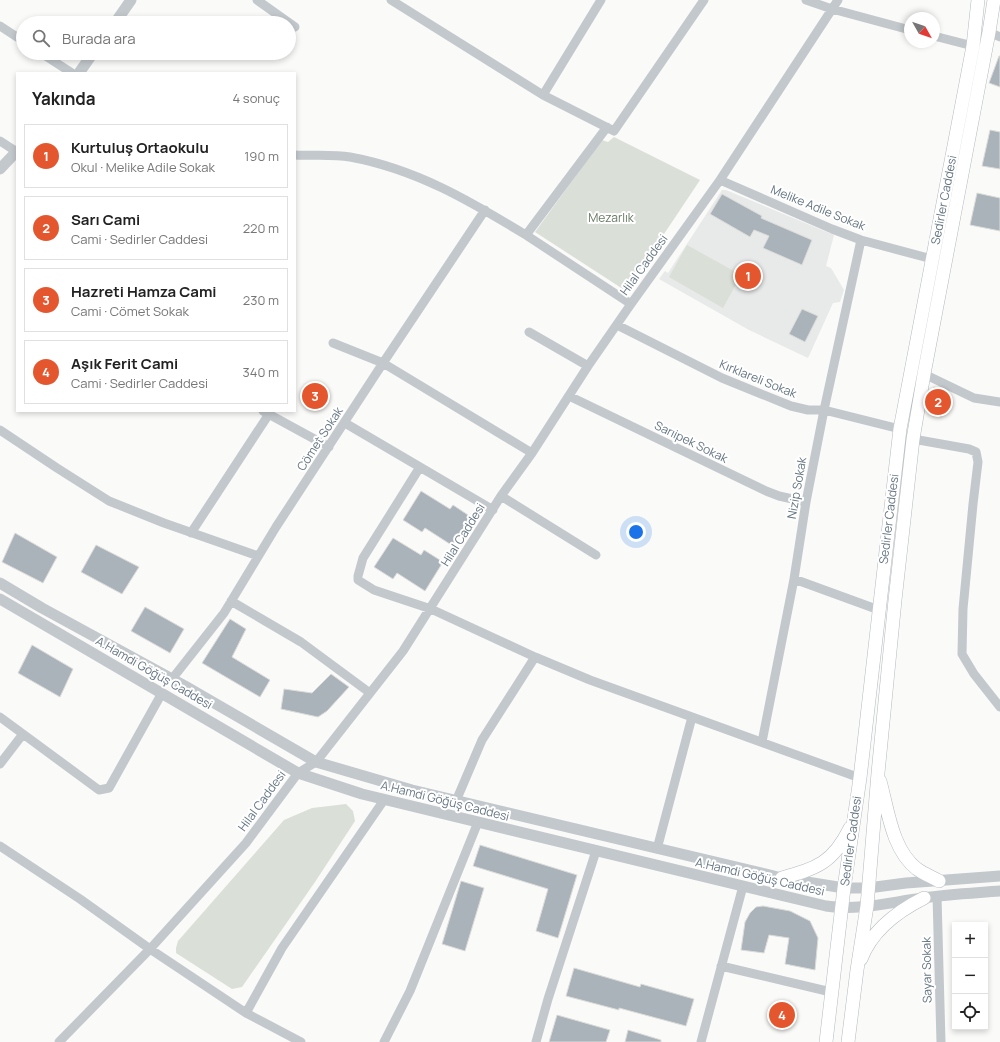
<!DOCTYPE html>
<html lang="tr">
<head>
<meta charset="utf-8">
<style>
  body { margin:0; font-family:Manrope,sans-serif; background:#f2f2f2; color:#222 }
  .controls { position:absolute; right:12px; bottom:12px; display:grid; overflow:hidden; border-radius:0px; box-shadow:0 2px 6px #0003 }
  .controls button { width:36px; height:36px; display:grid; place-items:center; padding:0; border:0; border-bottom:1px solid #e0e0e0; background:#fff; color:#222; font:20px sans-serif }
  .compass { position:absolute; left:904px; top:12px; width:36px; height:36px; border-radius:50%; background:#fff; box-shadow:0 2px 6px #0003; rotate:130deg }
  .you { position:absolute; left:636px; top:532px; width:14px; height:14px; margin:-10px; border:3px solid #fff; border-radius:50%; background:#1a73e8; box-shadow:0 0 0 6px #1a73e833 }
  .badge { display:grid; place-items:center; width:26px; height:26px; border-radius:50%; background:#e4572e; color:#fff; font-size:13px; font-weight:700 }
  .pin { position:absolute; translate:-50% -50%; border:2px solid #fff; box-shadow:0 1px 4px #0006 }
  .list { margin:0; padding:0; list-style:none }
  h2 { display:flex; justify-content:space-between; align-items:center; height:52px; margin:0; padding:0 16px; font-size:17px }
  h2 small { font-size:13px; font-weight:400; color:#767676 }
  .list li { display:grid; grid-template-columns:26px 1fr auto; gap:12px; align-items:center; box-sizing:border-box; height:64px; margin:0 8px 8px; padding:0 8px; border:1px solid #e0e0e0; border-radius:0px }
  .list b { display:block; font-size:15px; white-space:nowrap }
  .list p { margin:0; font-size:13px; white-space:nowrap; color:#767676 }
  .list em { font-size:13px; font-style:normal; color:#767676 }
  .icon { flex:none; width:22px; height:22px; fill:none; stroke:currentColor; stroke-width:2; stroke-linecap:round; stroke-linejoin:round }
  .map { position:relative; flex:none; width:1000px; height:1042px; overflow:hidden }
  .search { position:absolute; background:#fff; box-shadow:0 2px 6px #0003; left:16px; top:16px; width:280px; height:44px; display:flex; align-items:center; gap:10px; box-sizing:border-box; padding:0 14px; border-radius:22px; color:#767676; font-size:15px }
  .panel { position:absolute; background:#fff; box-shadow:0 2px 6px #0003; left:16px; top:72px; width:280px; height:340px; border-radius:0px }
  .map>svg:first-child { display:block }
  .built { fill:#e8e9e9 }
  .green { fill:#dadfd7 }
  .building { fill:#aab3b9; stroke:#dcdcda }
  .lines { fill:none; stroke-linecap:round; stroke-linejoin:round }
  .secondary-casing { stroke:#b3babf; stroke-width:14 }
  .minor { stroke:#c3c8cc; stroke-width:9 }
  .tertiary { stroke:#c3c8cc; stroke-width:11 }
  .secondary { stroke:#fff; stroke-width:13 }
  .labels { text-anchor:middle; stroke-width:4; stroke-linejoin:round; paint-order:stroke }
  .street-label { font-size:12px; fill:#657683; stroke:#fff }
  .park-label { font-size:12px; fill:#687a64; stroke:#fff }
</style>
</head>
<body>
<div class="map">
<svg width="1000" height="1042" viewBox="0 0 1000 1042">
  <rect width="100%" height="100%" fill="#fafaf8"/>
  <path class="built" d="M722,190H726L834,235L826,266L831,268L844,290L840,302L833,303L808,358L749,330L659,279L665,271L668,273Z"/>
  <path class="green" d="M614,137L700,180L626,291L535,232L602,140L608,142Z
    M687,245L741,275L723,308L669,277Z
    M346,804L353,811L355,821L315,882L242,987L232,989L176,953V948L178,941L284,820L312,808Z"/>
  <path class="building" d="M999,56H1000V87L989,83Z
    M990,130L1000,132V169L982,166Z
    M977,193L1000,198V231L970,225Z
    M722,194L762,216L761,218L812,240L802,265L763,248L769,236L754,230L750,237L710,214Z
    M802,309L818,316L805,342L789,334Z
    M307,385L328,391L324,406L302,400Z
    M934,387L951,395L941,417L926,410L928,400Z
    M421,491L450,509L453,505L471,517L453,546L425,528L422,532L403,520Z
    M15,533L57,557L43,583L2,562Z
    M393,538L421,555L424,550L443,562L425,591L397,573L393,579L374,567Z
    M96,545L139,567L122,594L81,572Z
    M145,607L184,629L170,653L131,631Z
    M230,619L246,629L232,657L270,680L260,697L202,663Z
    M32,645L73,669L60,697L18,673Z
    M331,674L349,687L327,711L318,717L281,709L284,689L312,693Z
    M480,845L577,875L558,938L536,931L548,889L473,866Z
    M461,881L484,888L465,951L442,944Z
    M763,906L790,911L810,921L818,938L815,970L785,964L789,938L769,935L764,953L741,950L745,922L750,913L756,907Z
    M574,968L640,987L641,984L694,999L686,1026L619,1008V1010L566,996Z
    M774,1005L794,1009L791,1024L771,1021Z
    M557,1015L610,1030L606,1042H549Z
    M628,1030L661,1040V1042H625Z"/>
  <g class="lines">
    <g class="secondary-casing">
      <path id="secondary" d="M880,781C888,810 892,850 917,869C924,874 932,877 939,881
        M782,878C817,868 833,863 850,828
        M861,959C872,930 898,911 924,898
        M826,1042L844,888L860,778L900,429L973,46L978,0
        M848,1042L857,970L867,906L878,773L895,600L913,439L924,374L989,32L994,0"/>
    </g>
    <path class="minor" d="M257,0L295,27
      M391,0L543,95L614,131L704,0
      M806,0L832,9L910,30
      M0,26L23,41
      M934,36L973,46L989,32L1000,37
      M41,53L72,73
      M543,95L601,0
      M0,141L17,152
      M295,155C313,156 332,154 350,157C416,169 470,201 526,235L607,127
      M720,180L832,229L861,240L932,259
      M526,235L631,304
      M617,325L722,378L791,406L808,410H824L900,429
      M529,332L588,366
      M333,343L383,363L532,453
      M924,374L974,398L1000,402
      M569,396L766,491L779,496L806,502
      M263,411L329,447
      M345,423L493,510
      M0,430L57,468L109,501L164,523L258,556
      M913,439L969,449L976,452L978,462L973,504L963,609L962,654L974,674L1000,707
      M420,467L363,558L358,576V580L374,590L431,609L535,657L590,680L860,778
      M501,496L596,555
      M191,533L269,414
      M794,579L879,610
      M231,601L301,642L370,693
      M172,679L224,613L276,527L383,363L485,210
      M0,717L99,790L109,788L162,693
      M762,742L794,579L806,502L824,410L861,240
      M0,764L23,734
      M456,801L482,740L535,657
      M0,846L80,899L150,949L246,1013L301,1042
      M657,849L692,717
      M937,896L941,1042
      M721,966L831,992
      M246,1013L282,948L384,800
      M59,1042L150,949L246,843L298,773L316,762L403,651L501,496L532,453L588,366L631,304L720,180L838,0
      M384,1042L410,991L478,822
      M536,1042L548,999L596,851
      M701,1042L743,886"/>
    <path class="tertiary" d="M115,23L131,0
      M79,73L93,53
      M0,169L17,151
      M0,583L42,608L185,686L316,762L412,790L782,878L844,888H868L906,883L1000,876
      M0,599L298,773L362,794L826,906C859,911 891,902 923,898C949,894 975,893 1000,891"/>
    <use href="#secondary" class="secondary"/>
  </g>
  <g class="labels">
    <g class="street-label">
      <text transform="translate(944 200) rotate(-79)" y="4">Sedirler Caddesi</text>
      <text transform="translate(818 208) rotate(22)" y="4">Melike Adile Sokak</text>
      <text transform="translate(644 265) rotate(-54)" y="4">Hilal Caddesi</text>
      <text transform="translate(758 379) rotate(22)" y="4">Kırklareli Sokak</text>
      <text transform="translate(320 439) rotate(-57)" y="4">Cömet Sokak</text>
      <text transform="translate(691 442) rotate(26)" y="4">Sarıipek Sokak</text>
      <text transform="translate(797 488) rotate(-80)" y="4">Nizip Sokak</text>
      <text transform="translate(889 519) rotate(-83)" y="4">Sedirler Caddesi</text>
      <text transform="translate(463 535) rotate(-58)" y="4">Hilal Caddesi</text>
      <text transform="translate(154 673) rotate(30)" y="4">A.Hamdi Göğüş Caddesi</text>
      <text transform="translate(262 801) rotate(-54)" y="4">Hilal Caddesi</text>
      <text transform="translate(445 801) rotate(14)" y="4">A.Hamdi Göğüş Caddesi</text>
      <text transform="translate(851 841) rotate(-82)" y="4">Sedirler Caddesi</text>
      <text transform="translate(760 877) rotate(13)" y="4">A.Hamdi Göğüş Caddesi</text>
      <text transform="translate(927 970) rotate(-91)" y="4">Sayar Sokak</text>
    </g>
    <g class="park-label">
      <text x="611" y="222">Mezarlık</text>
    </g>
  </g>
</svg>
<div class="controls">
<button>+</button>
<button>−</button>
<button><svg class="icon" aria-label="locate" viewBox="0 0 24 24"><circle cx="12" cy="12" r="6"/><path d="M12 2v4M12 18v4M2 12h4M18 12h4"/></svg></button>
</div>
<svg class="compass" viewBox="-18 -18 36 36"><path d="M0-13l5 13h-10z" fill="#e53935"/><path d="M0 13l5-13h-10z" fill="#767676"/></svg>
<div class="you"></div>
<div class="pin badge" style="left:748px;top:276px">1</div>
<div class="pin badge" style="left:938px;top:402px">2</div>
<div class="pin badge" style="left:315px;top:396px">3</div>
<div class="pin badge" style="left:782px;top:1015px">4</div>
<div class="search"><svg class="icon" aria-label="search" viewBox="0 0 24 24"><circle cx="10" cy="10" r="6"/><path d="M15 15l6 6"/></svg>Burada ara</div>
<section class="panel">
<h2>Yakında<small>4 sonuç</small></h2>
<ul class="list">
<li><span class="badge">1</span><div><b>Kurtuluş Ortaokulu</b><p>Okul · Melike Adile Sokak</p></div><em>190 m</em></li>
<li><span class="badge">2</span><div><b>Sarı Cami</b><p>Cami · Sedirler Caddesi</p></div><em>220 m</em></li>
<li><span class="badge">3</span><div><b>Hazreti Hamza Cami</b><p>Cami · Cömet Sokak</p></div><em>230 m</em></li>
<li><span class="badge">4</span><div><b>Aşık Ferit Cami</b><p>Cami · Sedirler Caddesi</p></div><em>340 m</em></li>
</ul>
</section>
</div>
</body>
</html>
